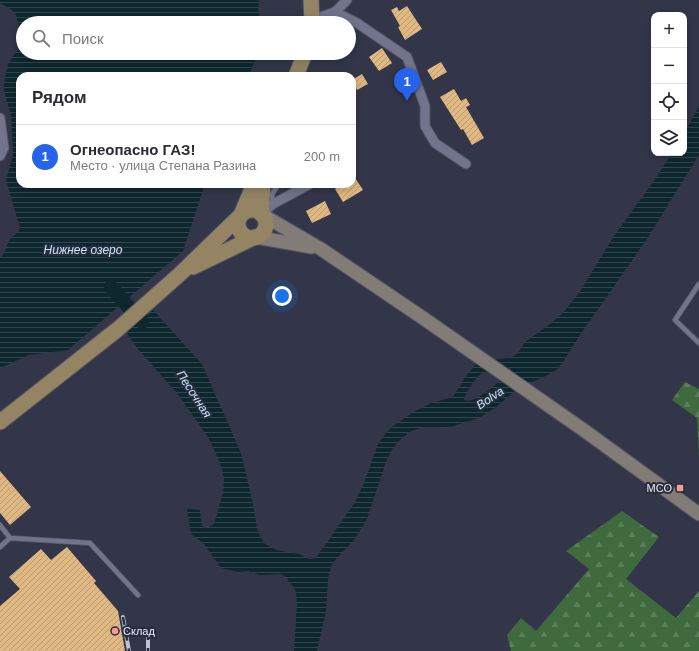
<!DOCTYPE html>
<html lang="ru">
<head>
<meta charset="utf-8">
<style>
  body { margin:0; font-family:Arial,sans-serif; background:#f2f2f3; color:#2b2b33 }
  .controls { position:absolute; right:12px; top:12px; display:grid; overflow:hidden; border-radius:8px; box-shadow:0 2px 10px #0003 }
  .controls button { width:36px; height:36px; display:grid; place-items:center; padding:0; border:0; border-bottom:1px solid #e1e1e2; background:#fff; color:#2b2b33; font:20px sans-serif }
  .you { position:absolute; left:282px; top:296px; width:14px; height:14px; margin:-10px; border:3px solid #fff; border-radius:50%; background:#1a73e8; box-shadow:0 0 0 6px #1a73e833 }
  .badge { display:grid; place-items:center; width:26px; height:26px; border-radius:50%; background:#2563eb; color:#fff; font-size:13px; font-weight:700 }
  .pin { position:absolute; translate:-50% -33px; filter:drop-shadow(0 1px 2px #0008) }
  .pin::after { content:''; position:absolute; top:21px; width:14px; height:12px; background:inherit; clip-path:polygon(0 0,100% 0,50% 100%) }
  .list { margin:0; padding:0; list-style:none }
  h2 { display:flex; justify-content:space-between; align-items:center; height:52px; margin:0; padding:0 16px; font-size:17px }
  h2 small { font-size:13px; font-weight:400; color:#7c7c81 }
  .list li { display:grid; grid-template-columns:26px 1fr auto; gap:12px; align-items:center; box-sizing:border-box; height:64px; padding:0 16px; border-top:1px solid #e1e1e2 }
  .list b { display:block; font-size:15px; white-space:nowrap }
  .list p { margin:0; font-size:13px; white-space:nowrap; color:#7c7c81 }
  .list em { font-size:13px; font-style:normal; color:#7c7c81 }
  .icon { flex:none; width:22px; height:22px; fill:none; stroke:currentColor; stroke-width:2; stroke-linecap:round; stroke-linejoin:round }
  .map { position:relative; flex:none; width:699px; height:651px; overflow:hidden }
  .search { position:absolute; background:#fff; box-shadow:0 2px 10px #0003; left:16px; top:16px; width:340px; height:44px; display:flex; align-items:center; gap:10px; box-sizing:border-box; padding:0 14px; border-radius:22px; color:#7c7c81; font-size:15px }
  .panel { position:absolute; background:#fff; box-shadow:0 2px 10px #0003; left:16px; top:72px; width:340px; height:116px; border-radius:12px }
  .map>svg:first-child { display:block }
  .forest { fill:url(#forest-firs) }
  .water { fill:url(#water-rules); fill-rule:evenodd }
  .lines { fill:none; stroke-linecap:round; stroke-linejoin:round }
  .river { stroke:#0e272e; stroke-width:14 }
  .building { fill:url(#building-hatch) }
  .lane-casing { stroke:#515364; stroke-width:6 }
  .street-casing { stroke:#515364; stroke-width:11 }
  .secondary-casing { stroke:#515364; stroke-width:15 }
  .primary-casing { stroke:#515364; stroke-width:17 }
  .lane { stroke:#71748a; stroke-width:4.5 }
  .street { stroke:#71748a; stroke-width:9 }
  .secondary { stroke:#827c77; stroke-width:13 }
  .primary { stroke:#948464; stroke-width:15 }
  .rail-casing { stroke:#c0c2d1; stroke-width:4 }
  .rail { stroke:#292b3e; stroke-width:2.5; stroke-dasharray:8; stroke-linecap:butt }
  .poi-dot { fill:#f59c92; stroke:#292b3e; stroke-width:1.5 }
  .labels { text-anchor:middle; stroke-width:4; stroke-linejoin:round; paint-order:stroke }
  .poi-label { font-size:11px; fill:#eceefb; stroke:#292b3e; text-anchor:end }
  .water-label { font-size:12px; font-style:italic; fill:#c2ebf8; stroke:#292b3e }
</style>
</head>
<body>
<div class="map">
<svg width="699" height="651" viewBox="0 0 699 651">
  <defs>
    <pattern id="forest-firs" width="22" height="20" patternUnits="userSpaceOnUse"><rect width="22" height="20" fill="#3e6a3e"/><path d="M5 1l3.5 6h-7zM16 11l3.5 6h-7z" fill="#5a805b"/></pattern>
    <pattern id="water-rules" width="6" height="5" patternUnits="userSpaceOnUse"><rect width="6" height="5" fill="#0e272e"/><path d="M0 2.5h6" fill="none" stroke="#31474d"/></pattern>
    <pattern id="building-hatch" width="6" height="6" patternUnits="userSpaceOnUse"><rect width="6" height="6" fill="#e0b881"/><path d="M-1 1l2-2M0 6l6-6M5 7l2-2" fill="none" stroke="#ba9c74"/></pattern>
  </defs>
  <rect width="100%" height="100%" fill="#333649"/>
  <path class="forest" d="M685,382L699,389V456L697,418L672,400Z
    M622,511L659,537L626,579L676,618L699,591V651H511L507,635L521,618L536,631L589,569L566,551Z"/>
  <path class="water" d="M0,0H259L258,9L261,23H23V53H259L248,76H20V184H205L183,251L68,350L29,355L0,368V258C8,250 5,248 9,241C12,235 18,235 20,228L6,180L13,155V148L11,115L4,91V83L8,64L13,56L22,45V41L16,15L12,10L0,3Z
    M699,106V155L645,242L580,335L563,362L556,370L548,375L517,389L496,407L479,418L447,428L426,427L417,429L409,432L401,439L393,448L387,459L367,519L355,539L336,559L331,566L328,580L326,611L317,651H294L297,603L296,593L294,588L285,576L281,574L260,575L248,571L238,572L221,568L204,544L191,534L187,509L200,510L202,525L204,528L209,527L214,524L223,493L224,480L222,469L216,454L208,437L176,392L138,349L126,332L153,310L202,364L241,453L252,499L257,528L261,538L265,544L277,550L299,554L309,559L316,558L355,502L364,483L378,444L385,434L393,426L412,413L431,403L453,397L466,376L476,364L482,361L509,358L516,355L526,341L546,327L562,314L579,293L614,236L653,182L672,153H684V134ZM505,367H509L511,369C504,378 476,405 464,400L465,396C478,374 479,371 505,367Z"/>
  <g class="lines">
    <path class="river" d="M111,287L142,322"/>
  </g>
  <path class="building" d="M407,6L422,29L405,40L398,27L400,26L391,10L397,7L399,11Z
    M382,48L392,63L379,71L369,57Z
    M441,62L447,72L433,80L427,70Z
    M362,74L368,84L357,90L352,80Z
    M454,89L461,101L466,98L470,105L466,107L484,138L472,145L463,129L461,130L440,97Z
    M352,173L363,190L343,202L335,189L342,184H352Z
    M325,201L331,214L312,223L306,211Z
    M0,471L31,507L10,525L0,513Z
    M67,547L96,581L94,583L118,611L125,651H0V606L20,589L9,577L41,549L51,560Z"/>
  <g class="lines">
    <g class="lane-casing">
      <path id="lane" d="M273,204L272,194L279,184
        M699,284L675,320L699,343
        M0,525L10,538L0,547
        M10,538L90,543L138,595"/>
    </g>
    <g class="street-casing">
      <path id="street" d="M335,12L357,23L407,57L425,106V126L435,143L466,164
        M312,20L335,12L347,0
        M0,118L4,148L0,156
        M261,214L273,204L310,184"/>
    </g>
    <g class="secondary-casing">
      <path id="secondary" d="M261,214L321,249L423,318L585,431L699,514
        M255,237L312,247"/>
    </g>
    <g class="primary-casing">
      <path id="primary" d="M311,0L312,23
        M296,76L305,53
        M238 224a14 14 0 1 1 28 0a14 14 0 1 1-28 0Z
        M261,214L263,184
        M193,267L255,237
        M0,422L118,329L180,274L241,215L254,184"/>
    </g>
    <use href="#lane" class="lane"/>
    <use href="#street" class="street"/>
    <use href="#secondary" class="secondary"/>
    <use href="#primary" class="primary"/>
    <g class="rail-casing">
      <path id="rail" d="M123,617L129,651
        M148,632V651"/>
    </g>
    <use href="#rail" class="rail"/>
  </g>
  <g class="poi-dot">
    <rect x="676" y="484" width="8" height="8" rx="2"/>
    <circle cx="115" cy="631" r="4"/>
  </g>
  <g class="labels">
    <g class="poi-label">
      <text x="672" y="492">МСО</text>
      <text x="123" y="635" text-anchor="start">Склад</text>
    </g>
    <g class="water-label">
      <text x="83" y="254">Нижнее озеро</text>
      <text transform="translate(194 394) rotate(57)" y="4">Песочная</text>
      <text transform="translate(490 398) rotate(-34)" y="4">Bolva</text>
    </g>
  </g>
</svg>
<div class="controls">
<button>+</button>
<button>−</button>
<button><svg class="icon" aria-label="locate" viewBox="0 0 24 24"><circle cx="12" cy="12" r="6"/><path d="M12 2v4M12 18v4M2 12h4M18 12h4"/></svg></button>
<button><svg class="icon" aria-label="layers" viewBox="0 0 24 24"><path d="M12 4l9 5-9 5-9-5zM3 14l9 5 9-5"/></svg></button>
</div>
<div class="you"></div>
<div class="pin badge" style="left:407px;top:101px">1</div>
<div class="search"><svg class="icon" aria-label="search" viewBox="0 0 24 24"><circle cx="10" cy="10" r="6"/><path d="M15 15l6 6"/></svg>Поиск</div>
<section class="panel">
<h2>Рядом<small></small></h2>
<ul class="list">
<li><span class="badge">1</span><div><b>Огнеопасно ГАЗ!</b><p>Место · улица Степана Разина</p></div><em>200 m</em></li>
</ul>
</section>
</div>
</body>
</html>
